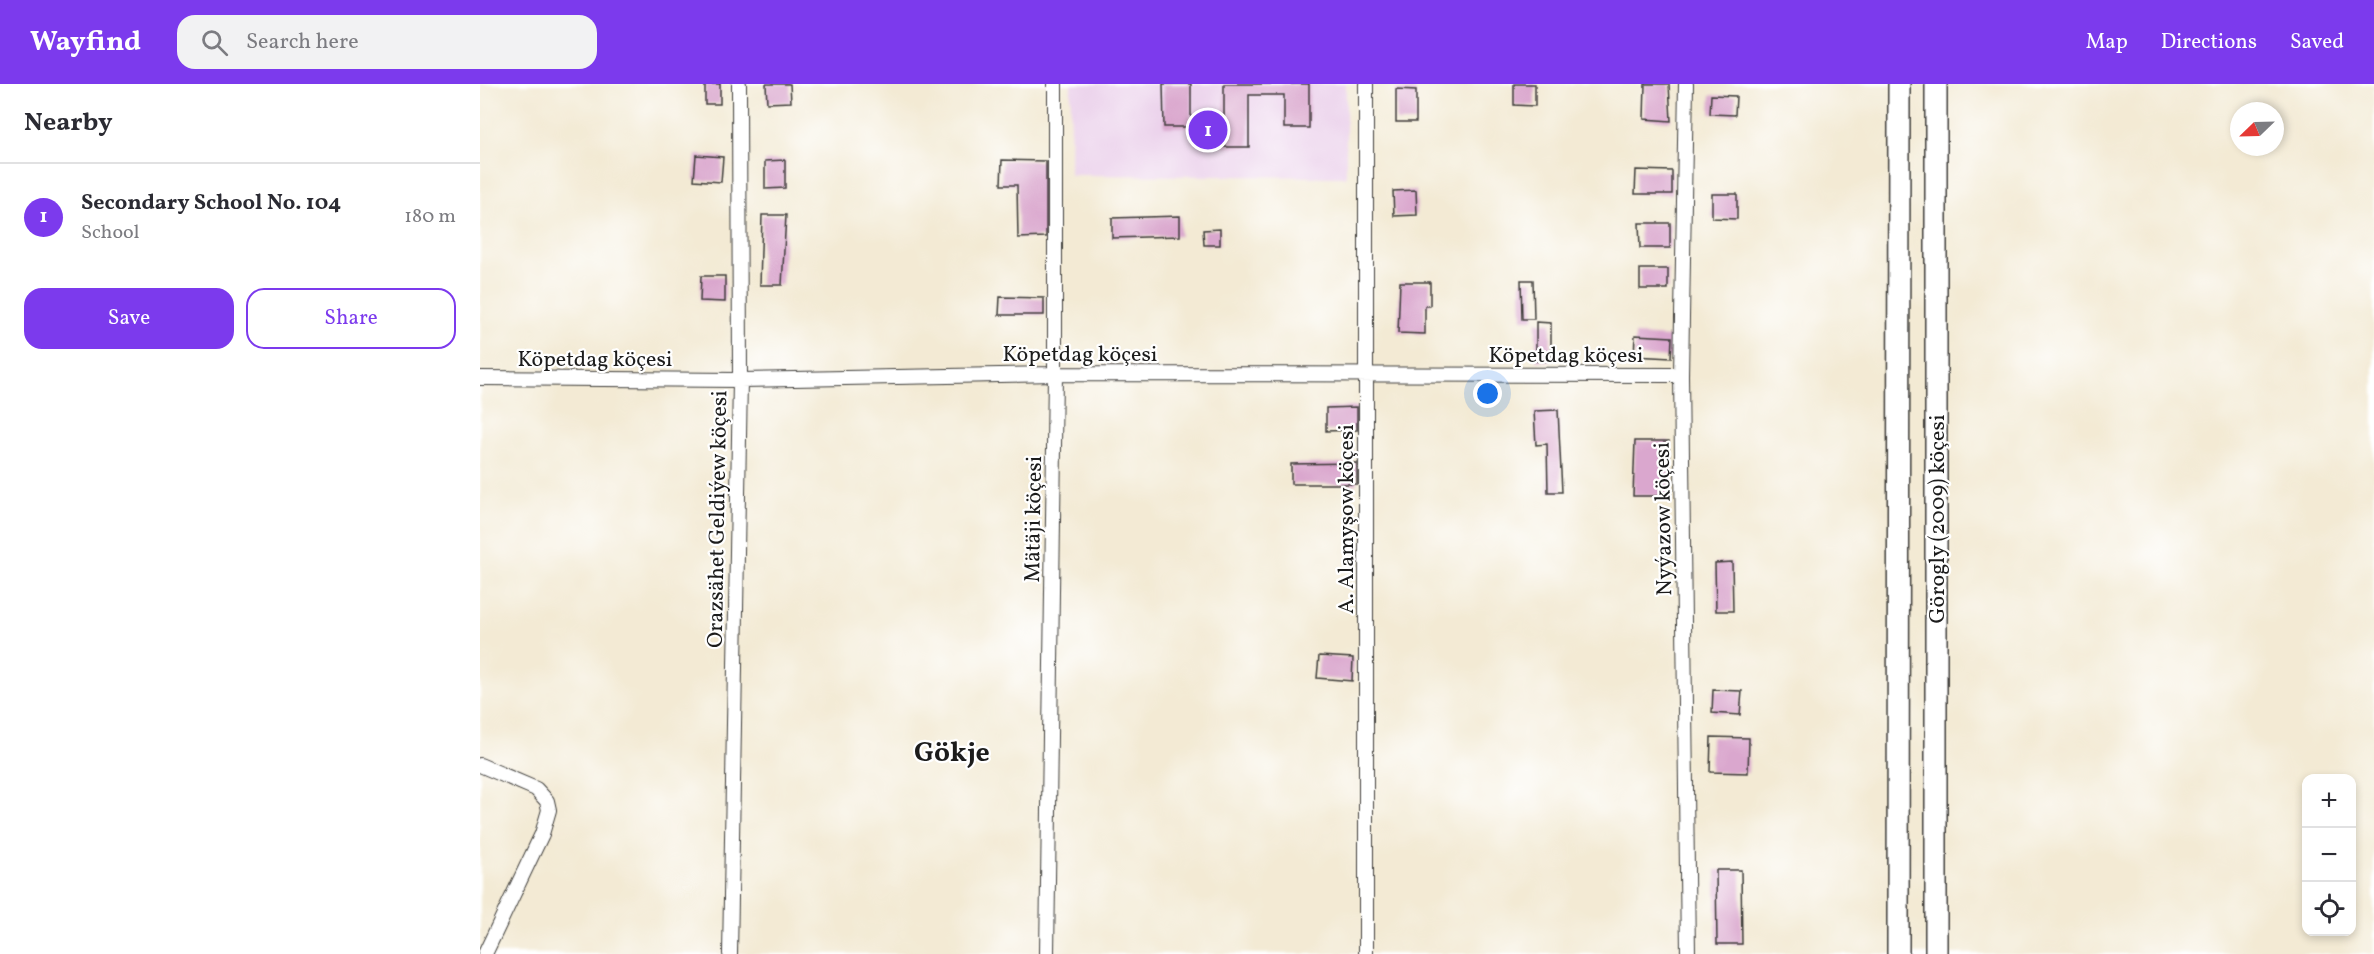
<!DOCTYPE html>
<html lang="en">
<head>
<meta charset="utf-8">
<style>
  body { margin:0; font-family:Vollkorn,serif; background:#f2f2f3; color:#2b2b33 }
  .controls { position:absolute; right:18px; bottom:18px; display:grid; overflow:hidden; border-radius:12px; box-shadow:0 3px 9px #0003 }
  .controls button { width:54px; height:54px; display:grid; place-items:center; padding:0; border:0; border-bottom:2px solid #e1e1e2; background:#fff; color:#2b2b33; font:30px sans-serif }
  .compass { position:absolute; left:1750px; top:18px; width:54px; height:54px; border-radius:50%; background:#fff; box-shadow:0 3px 9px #0003; rotate:247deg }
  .you { position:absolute; left:1008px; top:310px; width:21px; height:21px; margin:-15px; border:4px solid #fff; border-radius:50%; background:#1a73e8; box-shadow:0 0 0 9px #1a73e833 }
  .badge { display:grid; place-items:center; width:39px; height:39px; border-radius:50%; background:#7c3aed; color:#fff; font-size:20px; font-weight:700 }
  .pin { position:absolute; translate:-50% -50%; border:3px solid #fff; box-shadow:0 2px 6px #0006 }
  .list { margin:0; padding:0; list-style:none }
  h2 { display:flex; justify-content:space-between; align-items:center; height:78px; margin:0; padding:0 24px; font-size:26px }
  h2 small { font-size:20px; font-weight:400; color:#7c7c81 }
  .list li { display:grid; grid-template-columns:39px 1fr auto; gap:18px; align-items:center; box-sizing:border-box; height:108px; padding:0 24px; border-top:2px solid #e1e1e2 }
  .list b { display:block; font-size:22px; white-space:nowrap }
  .list p { margin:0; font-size:20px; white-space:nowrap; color:#7c7c81 }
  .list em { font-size:20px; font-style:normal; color:#7c7c81 }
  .actions { display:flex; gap:12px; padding:18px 24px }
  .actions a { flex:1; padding:14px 0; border:2px solid #7c3aed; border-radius:18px; text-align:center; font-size:21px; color:#7c3aed }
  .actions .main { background:#7c3aed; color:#fff }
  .icon { flex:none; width:33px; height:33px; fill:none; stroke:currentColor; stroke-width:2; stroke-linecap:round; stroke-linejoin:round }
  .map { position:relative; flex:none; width:1894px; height:870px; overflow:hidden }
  header { display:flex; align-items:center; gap:36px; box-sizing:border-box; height:84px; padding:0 30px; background:#7c3aed; color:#fff }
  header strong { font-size:28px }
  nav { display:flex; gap:33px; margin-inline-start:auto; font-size:21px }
  .search { width:420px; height:54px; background:#f2f2f3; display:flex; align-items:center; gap:15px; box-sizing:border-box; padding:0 21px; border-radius:18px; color:#7c7c81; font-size:22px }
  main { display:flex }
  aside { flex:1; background:#fff }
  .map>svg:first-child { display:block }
  .built { fill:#ebd1eb }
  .building { fill:#daa7ce }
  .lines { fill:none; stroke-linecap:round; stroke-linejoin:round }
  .minor-casing { stroke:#3c3b38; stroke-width:16 }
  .primary-casing { stroke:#3c3b38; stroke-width:24 }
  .minor { stroke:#fff; stroke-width:14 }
  .primary { stroke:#fff; stroke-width:21 }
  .labels { text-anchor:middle; stroke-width:4.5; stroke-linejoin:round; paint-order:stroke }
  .street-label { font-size:22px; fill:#1c1c1c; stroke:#fff }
  .district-label { font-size:28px; font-weight:bold; fill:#1c1c1c; stroke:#fff }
</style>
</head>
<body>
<header>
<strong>Wayfind</strong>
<div class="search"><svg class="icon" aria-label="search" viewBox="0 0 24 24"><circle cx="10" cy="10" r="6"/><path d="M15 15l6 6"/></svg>Search here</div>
<nav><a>Map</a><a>Directions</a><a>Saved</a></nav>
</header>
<main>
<aside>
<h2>Nearby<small></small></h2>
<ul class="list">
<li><span class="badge">1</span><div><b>Secondary School No. 104</b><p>School</p></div><em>180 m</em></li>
</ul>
<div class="actions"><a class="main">Save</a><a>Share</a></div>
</aside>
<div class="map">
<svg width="1894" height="870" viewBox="0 0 1894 870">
  <rect width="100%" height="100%" fill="#fff"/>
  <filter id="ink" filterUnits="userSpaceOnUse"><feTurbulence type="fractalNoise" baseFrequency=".0167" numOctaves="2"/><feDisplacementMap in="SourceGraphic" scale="12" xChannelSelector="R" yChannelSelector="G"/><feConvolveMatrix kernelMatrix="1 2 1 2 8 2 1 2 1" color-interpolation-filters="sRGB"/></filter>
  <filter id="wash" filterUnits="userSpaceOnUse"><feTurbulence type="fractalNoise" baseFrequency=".008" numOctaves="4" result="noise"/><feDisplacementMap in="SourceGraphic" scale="24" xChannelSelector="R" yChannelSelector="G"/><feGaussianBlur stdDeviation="1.35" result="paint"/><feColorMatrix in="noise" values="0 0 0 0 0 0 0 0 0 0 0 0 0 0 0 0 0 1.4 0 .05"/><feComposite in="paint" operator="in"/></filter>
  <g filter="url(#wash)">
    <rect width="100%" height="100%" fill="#f3ead4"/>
    <path class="built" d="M591,0H866V93L590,91Z"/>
    <g id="blocks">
      <path class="building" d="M225,0H240V20H225Z
        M286,0H310L311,18L287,19Z
        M683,0H711V43H684Z
        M744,0H829V44H804V11H769V63H744Z
        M1034,0H1055V22L1034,21Z
        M1165,0H1189L1191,37L1164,35Z
        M916,5L936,6V38H916Z
        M1231,11L1256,12L1255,31L1230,30Z
        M216,71L243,73L241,98L214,96Z
        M305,76V104L285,105V77Z
        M522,76L566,77V153L538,154L537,101H521Z
        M1156,86L1192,87V110H1155Z
        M936,106L937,131L914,132L913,107Z
        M1232,110H1257V135L1232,134Z
        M282,131H306L302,201H280Z
        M700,132V152L632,154V134Z
        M1159,139H1190V164H1160Z
        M740,145V161H724L723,146Z
        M1160,185H1188V205H1160Z
        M221,192H245V218L220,217Z
        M1041,196H1053L1054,235H1042Z
        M920,198H950V222H945V250L918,249Z
        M520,213L564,214V231H519Z
        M1056,238L1071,239V277H1056Z
        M1155,251L1192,253L1191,274L1154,272Z
        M877,323V346L846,347V324Z
        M1078,326L1082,408H1068L1067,360L1056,361L1054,327Z
        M1155,357H1189L1191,412H1153Z
        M877,379V400H811V380Z
        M1252,478L1253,527H1236L1235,479Z
        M839,572L873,574L872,597L837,594Z
        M1233,606L1262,607L1260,631L1232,629Z
        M1231,653L1269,654L1268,689L1230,688Z
        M1236,786H1261L1262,860H1237Z"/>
    </g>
  </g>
  <g filter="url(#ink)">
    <use href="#blocks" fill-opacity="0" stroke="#3c3b38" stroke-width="1.5"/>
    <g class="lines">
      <g class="minor-casing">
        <path id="minor" d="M886,0V870
          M1206,0L1201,291L1208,870
          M0,294L260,296L575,290L1201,291
          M0,681L56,705L67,717L69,726L62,750L5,870
          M250,870L260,296L259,0
          M567,870L575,290V0"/>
      </g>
      <g class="primary-casing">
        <path id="primary" d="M1418,870L1419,0
          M1456,870V0"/>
      </g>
      <use href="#minor" class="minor"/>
      <use href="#primary" class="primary"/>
    </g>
  </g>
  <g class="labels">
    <g class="street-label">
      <text x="600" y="277">Köpetdag köçesi</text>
      <text x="1086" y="278">Köpetdag köçesi</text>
      <text x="115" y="282">Köpetdag köçesi</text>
      <text transform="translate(236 435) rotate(-89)" y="8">Orazsähet Geldiýew köçesi</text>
      <text transform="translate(552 435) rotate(-89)" y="8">Mätäji köçesi</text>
      <text transform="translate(865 435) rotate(-90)" y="8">A. Alamyşow köçesi</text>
      <text transform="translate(1182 435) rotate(-91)" y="8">Nyýazow köçesi</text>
      <text transform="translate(1456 435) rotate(-90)" y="8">Görogly (2009) köçesi</text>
    </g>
    <g class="district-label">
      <text x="472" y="677">Gökje</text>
    </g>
  </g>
</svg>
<div class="controls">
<button>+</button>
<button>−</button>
<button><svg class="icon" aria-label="locate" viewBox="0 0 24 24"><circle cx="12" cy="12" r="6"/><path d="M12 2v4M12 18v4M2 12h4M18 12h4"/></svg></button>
</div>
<svg class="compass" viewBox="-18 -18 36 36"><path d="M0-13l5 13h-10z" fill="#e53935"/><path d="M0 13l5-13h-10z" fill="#7c7c81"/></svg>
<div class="you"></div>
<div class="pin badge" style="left:728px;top:46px">1</div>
</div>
</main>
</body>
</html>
